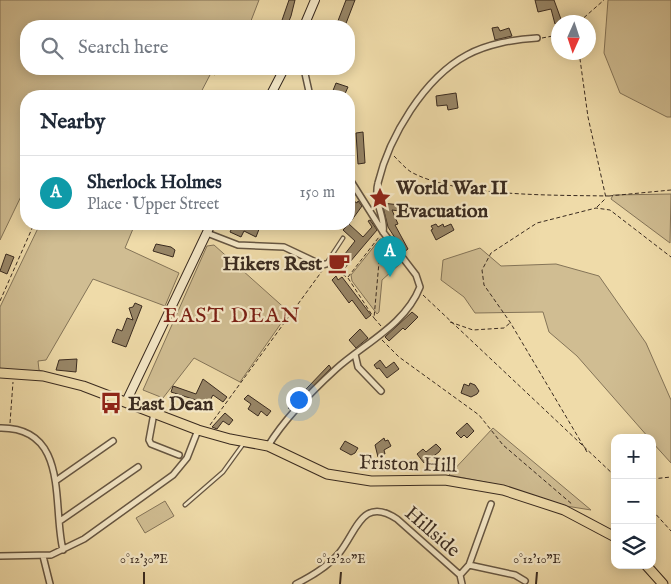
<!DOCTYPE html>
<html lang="en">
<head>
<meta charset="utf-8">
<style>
  body { margin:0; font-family:"IM FELL English",serif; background:#f6f6f7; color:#1f2937 }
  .controls { position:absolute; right:15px; bottom:15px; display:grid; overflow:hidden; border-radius:10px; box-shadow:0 2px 12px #0003 }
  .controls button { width:45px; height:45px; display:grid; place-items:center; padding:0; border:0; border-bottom:1px solid #e0e1e3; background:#fff; color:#1f2937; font:25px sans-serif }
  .compass { position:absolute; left:551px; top:15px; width:45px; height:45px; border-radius:50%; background:#fff; box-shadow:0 2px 12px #0003; rotate:183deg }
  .you { position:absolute; left:298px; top:399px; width:18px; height:18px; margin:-12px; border:4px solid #fff; border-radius:50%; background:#1a73e8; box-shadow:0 0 0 8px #1a73e833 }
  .badge { display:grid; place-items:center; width:32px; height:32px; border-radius:50%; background:#8f2418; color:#fff; font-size:16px; font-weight:700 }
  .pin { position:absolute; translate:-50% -41px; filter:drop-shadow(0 1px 2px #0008) }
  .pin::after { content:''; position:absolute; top:26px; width:18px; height:15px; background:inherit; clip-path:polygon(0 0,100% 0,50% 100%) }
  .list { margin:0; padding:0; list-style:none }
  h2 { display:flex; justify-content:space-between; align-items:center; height:65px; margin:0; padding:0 20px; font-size:21px }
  h2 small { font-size:16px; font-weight:400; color:#747a83 }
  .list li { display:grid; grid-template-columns:32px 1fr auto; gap:15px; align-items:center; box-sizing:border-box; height:75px; padding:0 20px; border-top:1px solid #e0e1e3 }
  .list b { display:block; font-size:19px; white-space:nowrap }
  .list p { margin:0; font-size:16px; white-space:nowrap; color:#747a83 }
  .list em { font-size:16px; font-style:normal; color:#747a83 }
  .icon { flex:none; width:28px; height:28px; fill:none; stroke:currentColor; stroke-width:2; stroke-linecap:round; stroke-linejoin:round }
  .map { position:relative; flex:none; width:671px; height:584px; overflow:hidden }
  .search { position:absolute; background:#fff; box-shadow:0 2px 12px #0003; left:20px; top:20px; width:335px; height:55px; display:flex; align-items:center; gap:12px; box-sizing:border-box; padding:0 18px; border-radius:20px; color:#747a83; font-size:19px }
  .panel { position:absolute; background:#fff; box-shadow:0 2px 12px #0003; left:20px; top:90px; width:335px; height:140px; border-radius:20px }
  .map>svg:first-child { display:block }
  .green { fill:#d0bd92; stroke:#847458 }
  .building { fill:#988667; stroke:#392a1f }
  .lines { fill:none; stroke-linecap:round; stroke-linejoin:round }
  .lane-casing { stroke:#665642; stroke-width:5 }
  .street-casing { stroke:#665642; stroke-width:8 }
  .secondary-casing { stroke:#392a1f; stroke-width:10 }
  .primary-casing { stroke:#392a1f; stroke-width:11 }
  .path { stroke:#392a1f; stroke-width:1; stroke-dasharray:4 2.5; stroke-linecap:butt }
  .lane { stroke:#f5e8c7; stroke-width:2.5 }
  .street { stroke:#f5e8c7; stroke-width:5 }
  .secondary { stroke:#f5e8c7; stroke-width:8 }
  .primary { stroke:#efdba9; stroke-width:9 }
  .ticks { fill:none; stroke:#392a1f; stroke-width:2 }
  .labels { text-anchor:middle; stroke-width:4.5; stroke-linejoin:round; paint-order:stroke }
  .poi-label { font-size:20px; font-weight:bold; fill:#392a1f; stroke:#f5e8c7; text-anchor:start }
  .street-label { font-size:20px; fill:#392a1f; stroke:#f5e8c7 }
  .quarter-label { font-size:22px; letter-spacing:1px; fill:#7a1f14; stroke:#f5e8c7 }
  .ticks-label { font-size:12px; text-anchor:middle; fill:#392a1f; stroke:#f5e8c7; stroke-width:4.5; stroke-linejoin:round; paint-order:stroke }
</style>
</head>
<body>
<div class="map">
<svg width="671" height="584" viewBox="0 0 671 584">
  <rect width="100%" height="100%" fill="#efdba9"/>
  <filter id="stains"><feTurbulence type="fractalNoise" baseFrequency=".004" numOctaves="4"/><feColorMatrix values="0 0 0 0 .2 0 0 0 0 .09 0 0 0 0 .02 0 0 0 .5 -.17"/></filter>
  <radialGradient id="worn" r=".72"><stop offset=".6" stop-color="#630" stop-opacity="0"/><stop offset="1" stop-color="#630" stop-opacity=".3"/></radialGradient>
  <path class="green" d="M0,0H259L249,26H26V69H218L215,75L211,73L199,96H26V186L0,240Z
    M608,0H671V117H667L620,93L604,53Z
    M671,194L670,243L611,199L613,195Z
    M40,224H135L125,248L179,273L165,306L93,279L46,360L38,361L39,370L45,372L0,371V307Z
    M380,239H384L402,262L382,280L379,312L377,314L352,281L351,275Z
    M214,245L289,312L240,382L194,358L163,398L143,390L207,246Z
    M480,248L501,266L556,264L599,276L646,343L671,400V463L652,442V438H649L577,356L549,332L543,312L475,313L464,297L441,280L443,260Z
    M493,428L591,510L566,506L505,486L449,475Z
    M165,501L174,516L145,533L136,518Z"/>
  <path class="building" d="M289,0H295L291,16L287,26H280Z
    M346,0H355L345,26H336Z
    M535,0H554L562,22L555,24L551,9L538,12Z
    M498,27L500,31L509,28L512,36L495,40L492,28Z
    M336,83L348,87L344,96L332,93Z
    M456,93L458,108L448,110L447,105L437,106L436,96Z
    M363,132L365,163L358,164L356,133Z
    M349,198L357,203L358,201L362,206L349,224L363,237L372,227L368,221L370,220L377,230L344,269L332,261L336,255L341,259L355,241L343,230L349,224Z
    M382,203L400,205L399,211L392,210L398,224L395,225L408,249L404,252L388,227Z
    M234,224H261L256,237L244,231L241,237L230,232Z
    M436,224L438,227L443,224L444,227L451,224L454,230L436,240L431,230L433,229L431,226Z
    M156,244L171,247L175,250L173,257L153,251Z
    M6,254L14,257L7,274L0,271Z
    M336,276L338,280L342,277L371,315L366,319L352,300L349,303L332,280Z
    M135,303L142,306L126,347L112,342L117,329L122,331L127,318L133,320L129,308L133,307Z
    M412,312L418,317L405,330L403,328L389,341L385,337Z
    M360,329L368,338L356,348L349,340Z
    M77,359L76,372L56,370L59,360Z
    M380,360L386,368L394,362L399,369L387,378L379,368L377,369L374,365Z
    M329,365L331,368L290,409L288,408Z
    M203,379L227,397L223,402L213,395L205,409L198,404L199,401L171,392L173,386L196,394Z
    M470,383L475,385L479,391L477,394L471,397L461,393L464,384L469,386Z
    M248,395L271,411L267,416L261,411L258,416L248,409L251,404L244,399Z
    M225,413L233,420L229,425L223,421L217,429L212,427Z
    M467,423L474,431L467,438L464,435L461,438L456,433Z
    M384,438L385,441L388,440L391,446L384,450L385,454L378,457L375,445Z
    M345,441L358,448L355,453L351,455L340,449Z
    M436,444L441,449L439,452L424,463L417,454L423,449L426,452Z"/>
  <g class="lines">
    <g class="lane-casing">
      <path id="lane" d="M326,264L343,238
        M185,505L223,472L244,443"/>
    </g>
    <g class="street-casing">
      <path id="street" d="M304,69L310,96
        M383,232C386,219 373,202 378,183C389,137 424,78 467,55C487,44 515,39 537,38
        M207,233L238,245L284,247L322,265L326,264
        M355,354L358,367L381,391
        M154,413L149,440L151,444L179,455
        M0,428C70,427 52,506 63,550
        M268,446C285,418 312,391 336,369C365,343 405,325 420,287L416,275L383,232L349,178
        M57,480L113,441
        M60,521L138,467
        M0,556L51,555L84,539L173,475L187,458L198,430
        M43,556L50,584
        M469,565L515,575L525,581
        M296,584C312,576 329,566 340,552C357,530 363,496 397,519L460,575
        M462,584L460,575L469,565L491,504"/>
    </g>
    <g class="secondary-casing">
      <path id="secondary" d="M304,26L315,0
        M270,96L284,69
        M126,402L211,224"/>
    </g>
    <g class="primary-casing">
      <path id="primary" d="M0,373L43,376L83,386L198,430L230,439L268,446L327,474L371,481L445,480L503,490L564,510L615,537
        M646,565L663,584"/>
    </g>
    <path class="path" d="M579,22L604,0
      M542,38L558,35
      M579,52L588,117L606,198
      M394,156C399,161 405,168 411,172C457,197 555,195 609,196
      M609,196L671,190
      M597,207L606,198
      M332,267L348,278L374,318
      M348,277L379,237
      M423,295L615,476
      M0,301L34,224
      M450,322L473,330L504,328L510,323
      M381,326L374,318L381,240
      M382,340L399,357L479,415L503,445L573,505
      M10,423L13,382
      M210,425L322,271
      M587,452L510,322L484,285L482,270L491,253L537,223L596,208L610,210L671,257
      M652,479L671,477
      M652,510L671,531"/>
    <use href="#lane" class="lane"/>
    <use href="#street" class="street"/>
    <use href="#secondary" class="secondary"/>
    <use href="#primary" class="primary"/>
  </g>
  <path class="ticks" d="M144,584V572M340,584L341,572M536,584L537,572"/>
  <defs>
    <g id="sight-bare" transform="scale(1.725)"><path d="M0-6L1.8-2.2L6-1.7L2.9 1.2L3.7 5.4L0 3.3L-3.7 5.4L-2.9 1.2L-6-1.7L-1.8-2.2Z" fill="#8f2418" stroke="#f5e8c7" stroke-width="2.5" paint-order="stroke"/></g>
    <g id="cafe-bare" transform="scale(1.725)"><path d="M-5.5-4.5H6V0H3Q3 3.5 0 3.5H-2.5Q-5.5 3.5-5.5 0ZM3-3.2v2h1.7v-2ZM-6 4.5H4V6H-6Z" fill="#8f2418" stroke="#f5e8c7" stroke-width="2.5" paint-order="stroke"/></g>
    <g id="bus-bare" transform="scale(1.725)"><path d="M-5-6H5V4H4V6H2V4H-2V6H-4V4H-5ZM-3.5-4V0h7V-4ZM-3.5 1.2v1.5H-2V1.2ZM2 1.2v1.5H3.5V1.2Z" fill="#8f2418" stroke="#f5e8c7" stroke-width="2.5" paint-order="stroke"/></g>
  </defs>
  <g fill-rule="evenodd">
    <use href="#sight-bare" x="380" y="198"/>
    <use href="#cafe-bare" x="339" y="263"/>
    <use href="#bus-bare" x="111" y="403"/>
  </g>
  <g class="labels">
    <g class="poi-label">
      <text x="396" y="194">World War II<tspan x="396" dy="23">Evacuation</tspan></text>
      <text x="322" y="270" text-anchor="end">Hikers Rest</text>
      <text x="128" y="410">East Dean</text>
    </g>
    <g class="street-label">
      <text transform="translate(408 463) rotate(2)" y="7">Friston Hill</text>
      <text transform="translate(433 531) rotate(41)" y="7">Hillside</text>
    </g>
    <g class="quarter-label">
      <text x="232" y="322">EAST DEAN</text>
    </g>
  </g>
  <g class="ticks-label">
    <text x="144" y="563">0°12'30"E</text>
    <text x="341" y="563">0°12'20"E</text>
    <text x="537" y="563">0°12'10"E</text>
  </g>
  <rect width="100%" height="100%" filter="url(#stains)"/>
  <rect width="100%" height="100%" fill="url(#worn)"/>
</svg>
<div class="controls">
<button>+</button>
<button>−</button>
<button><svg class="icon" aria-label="layers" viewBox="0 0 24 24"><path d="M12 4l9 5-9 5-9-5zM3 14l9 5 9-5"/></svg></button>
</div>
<svg class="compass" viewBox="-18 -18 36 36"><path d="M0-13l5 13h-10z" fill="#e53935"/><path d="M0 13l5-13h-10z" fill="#747a83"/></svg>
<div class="you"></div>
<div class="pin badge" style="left:390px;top:277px;background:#0f9aa8">A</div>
<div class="search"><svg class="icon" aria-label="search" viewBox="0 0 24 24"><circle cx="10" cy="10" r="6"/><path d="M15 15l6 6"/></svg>Search here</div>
<section class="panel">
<h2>Nearby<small></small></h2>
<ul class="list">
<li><span class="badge" style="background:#0f9aa8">A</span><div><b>Sherlock Holmes</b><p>Place · Upper Street</p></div><em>150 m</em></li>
</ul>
</section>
</div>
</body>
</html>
